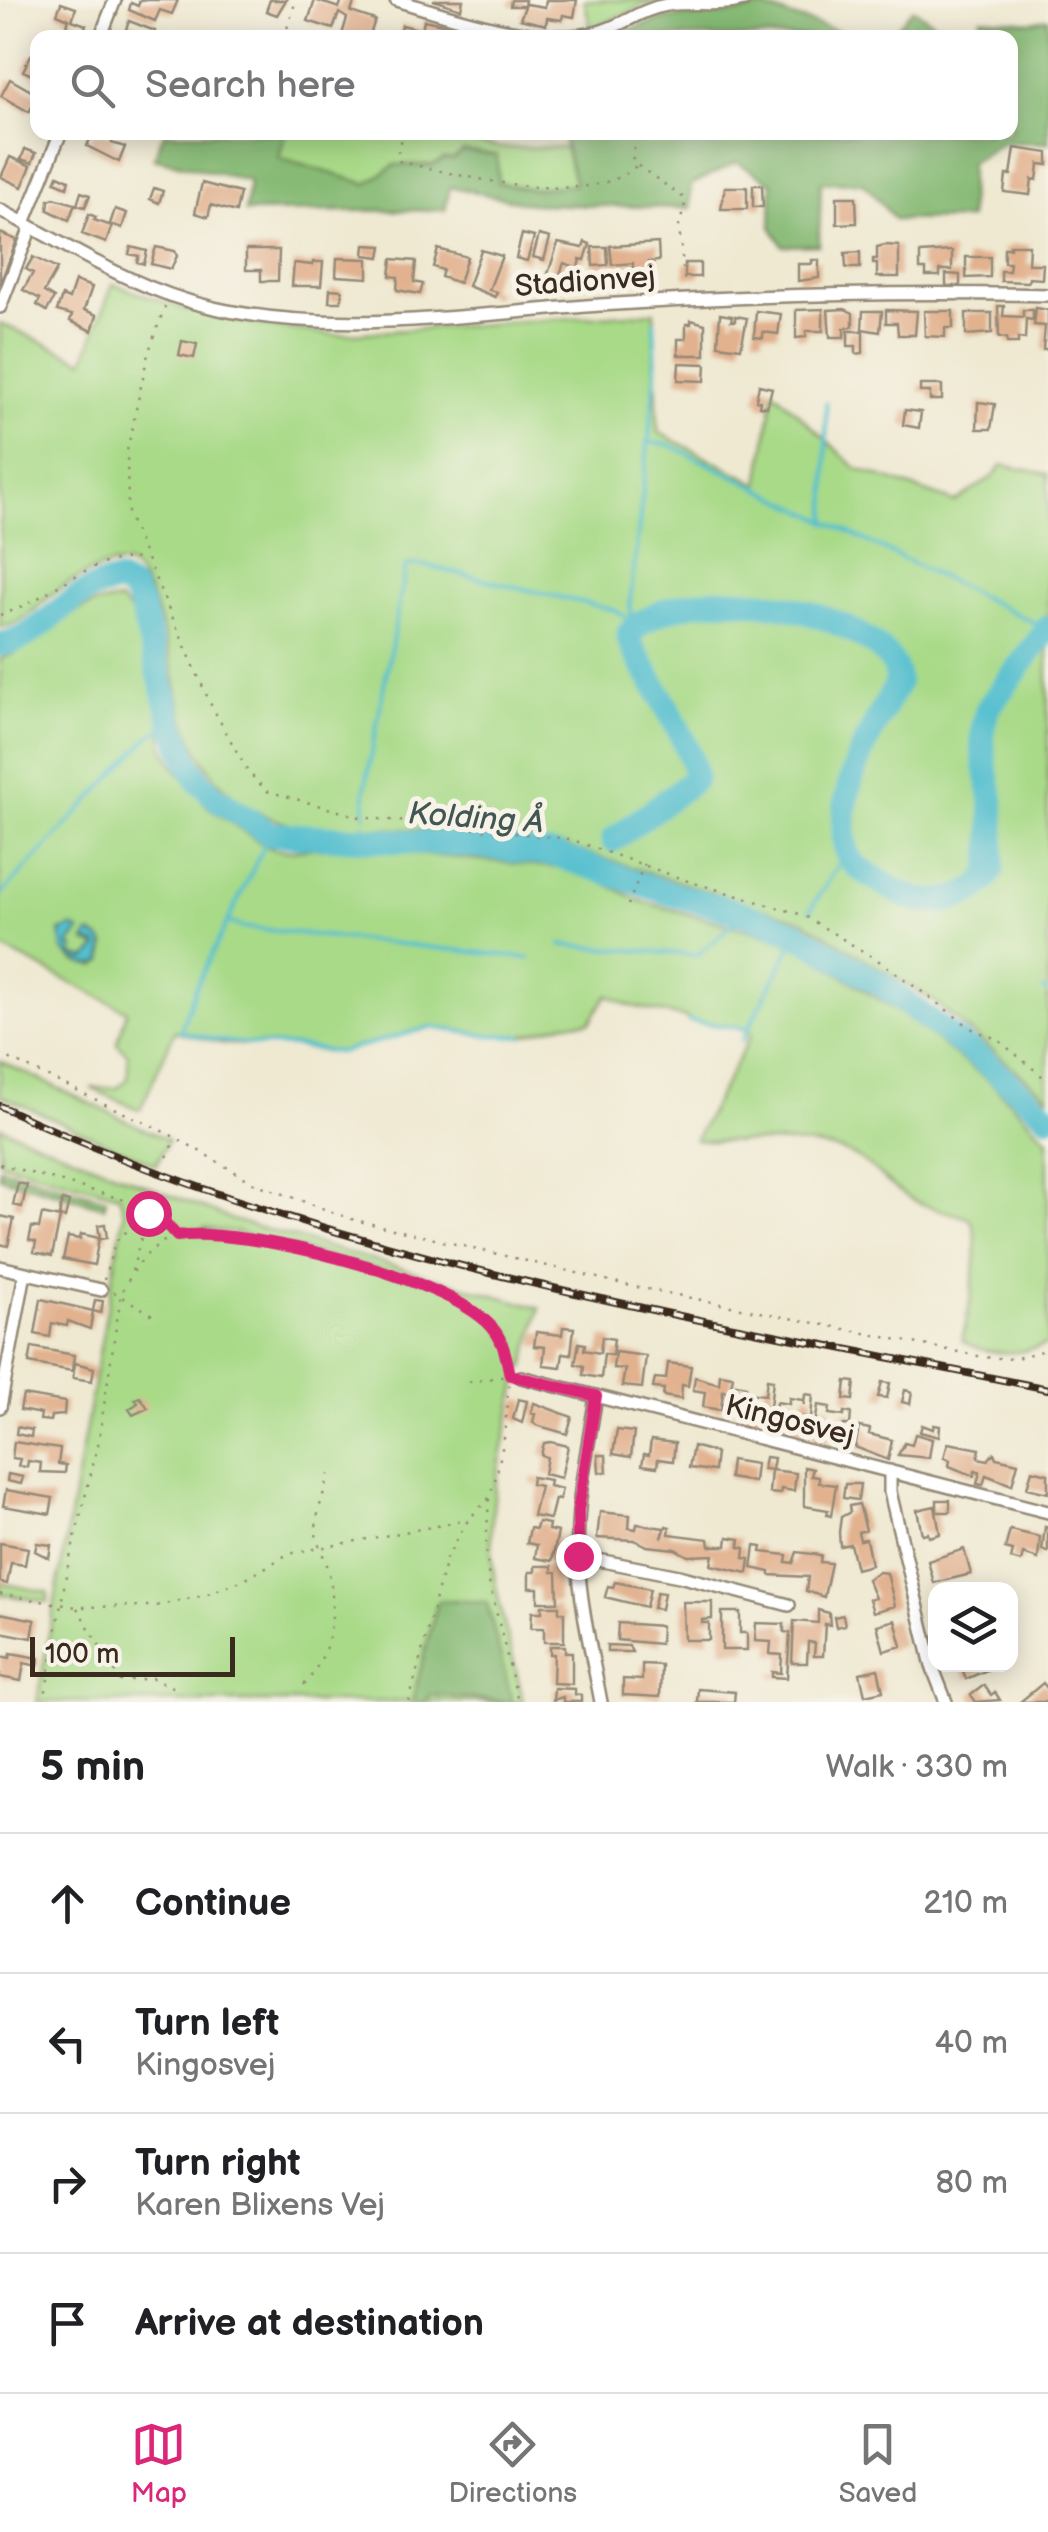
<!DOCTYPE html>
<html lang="en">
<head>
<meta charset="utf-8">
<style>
  body { margin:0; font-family:"Balsamiq Sans",sans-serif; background:#f2f2f2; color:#202124 }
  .controls { position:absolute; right:30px; bottom:30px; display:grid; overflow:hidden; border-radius:20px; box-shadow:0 5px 25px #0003 }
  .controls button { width:90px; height:90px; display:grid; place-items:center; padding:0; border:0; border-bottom:2px solid #e0e0e0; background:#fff; color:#202124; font:50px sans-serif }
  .scale { position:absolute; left:30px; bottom:25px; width:205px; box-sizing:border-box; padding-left:10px; border:5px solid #3b2a1e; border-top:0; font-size:28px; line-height:35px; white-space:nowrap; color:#3b2a1e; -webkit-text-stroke:8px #f7f3e8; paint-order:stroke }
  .stop { position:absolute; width:30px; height:30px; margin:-22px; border:8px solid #db2777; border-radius:50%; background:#fff }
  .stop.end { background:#db2777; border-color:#fff; box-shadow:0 2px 10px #0008 }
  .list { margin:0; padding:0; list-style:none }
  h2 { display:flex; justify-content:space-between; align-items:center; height:130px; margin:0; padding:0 40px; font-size:42px }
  h2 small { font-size:32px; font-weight:400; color:#757577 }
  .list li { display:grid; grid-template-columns:65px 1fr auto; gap:30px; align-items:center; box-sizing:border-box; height:140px; padding:0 40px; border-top:2px solid #e0e0e0 }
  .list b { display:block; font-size:38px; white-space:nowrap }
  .list p { margin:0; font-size:32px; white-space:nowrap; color:#757577 }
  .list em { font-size:32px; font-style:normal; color:#757577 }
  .icon { flex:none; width:55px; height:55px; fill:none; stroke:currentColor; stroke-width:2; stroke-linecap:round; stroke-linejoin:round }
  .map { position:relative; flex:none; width:1048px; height:1702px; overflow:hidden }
  .search { position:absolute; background:#fff; box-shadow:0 5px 25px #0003; left:30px; right:30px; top:30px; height:110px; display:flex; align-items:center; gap:25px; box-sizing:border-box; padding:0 35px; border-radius:20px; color:#757577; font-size:38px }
  .sheet { height:690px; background:#fff }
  nav { display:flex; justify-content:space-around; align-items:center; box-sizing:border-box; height:140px; border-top:2px solid #e0e0e0; background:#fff; font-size:28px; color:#757577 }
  nav a { display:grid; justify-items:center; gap:5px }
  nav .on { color:#db2777 }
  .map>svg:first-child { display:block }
  .green { fill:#a9da88; stroke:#728253; stroke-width:2.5; fill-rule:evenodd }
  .forest { fill:#86ba74; stroke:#607249; stroke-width:2.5 }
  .water { fill:#54bfcf; stroke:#487476; stroke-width:2.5 }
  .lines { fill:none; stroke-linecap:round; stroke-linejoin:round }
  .stream { stroke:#54bfcf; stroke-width:4 }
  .river { stroke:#54bfcf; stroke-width:25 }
  .building { fill:#e2b18e }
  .minor-casing { stroke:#958a78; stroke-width:16 }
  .path { stroke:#958a78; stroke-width:2.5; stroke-dasharray:2.5 8; stroke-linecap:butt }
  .minor { stroke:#fff; stroke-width:11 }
  .rail-casing { stroke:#3b2a1e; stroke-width:8 }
  .rail { stroke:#f7f3e8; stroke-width:4; stroke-dasharray:11; stroke-linecap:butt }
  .route { stroke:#db2777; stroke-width:12 }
  .labels { text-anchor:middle; stroke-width:10; stroke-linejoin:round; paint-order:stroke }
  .street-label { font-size:30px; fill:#3b2a1e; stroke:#f7f3e8 }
  .water-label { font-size:32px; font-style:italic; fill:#425753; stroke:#f7f3e8 }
</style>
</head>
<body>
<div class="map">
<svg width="1048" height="1702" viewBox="0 0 1048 1702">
  <rect width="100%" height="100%" fill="#f7f3e8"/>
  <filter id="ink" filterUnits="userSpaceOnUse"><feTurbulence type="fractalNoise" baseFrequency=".01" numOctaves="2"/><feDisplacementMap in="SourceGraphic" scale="20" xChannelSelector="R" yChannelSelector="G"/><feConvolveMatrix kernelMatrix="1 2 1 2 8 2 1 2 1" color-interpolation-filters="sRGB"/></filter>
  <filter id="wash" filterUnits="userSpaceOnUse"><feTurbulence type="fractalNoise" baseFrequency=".0048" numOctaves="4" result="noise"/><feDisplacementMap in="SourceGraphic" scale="40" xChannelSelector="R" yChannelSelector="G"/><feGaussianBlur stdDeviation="2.25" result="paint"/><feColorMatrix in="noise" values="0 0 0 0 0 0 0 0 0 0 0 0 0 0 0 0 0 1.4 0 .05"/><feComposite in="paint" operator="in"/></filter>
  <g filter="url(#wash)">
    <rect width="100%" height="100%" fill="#efe9d2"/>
    <path class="green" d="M584,0H691L644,5L591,29Z
      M285,133H432L502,148L565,147L575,185L532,189L498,183V171L444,159L433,165H395L367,184L278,158Z
      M113,284L187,310L266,326L336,335L654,312L658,432L759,484L774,391L856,468L955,502L995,475L1002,465L1048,474V1097L931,999L803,921L564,846L469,831L298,826C267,820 234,802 214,776C201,759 189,734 183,714C175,686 155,562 121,564C99,565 68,582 51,595C35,608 22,625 0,627V323L84,361Z
      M120,601L133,615L162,723L163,746L175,768L208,807L259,842L273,849L288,851L313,848L365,849L562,868L596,879L641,901L777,938L803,950L906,1017L990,1082L1048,1139V1344C1021,1355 986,1357 962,1340C968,1317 984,1237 970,1219C949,1211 924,1208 905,1195C884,1182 866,1158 842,1151C795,1138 743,1144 695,1140L751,1035L748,1029L690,1022L686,1018L628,1005L607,995L590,1022L566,1023L522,1036L483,1035L431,1027L341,1052H326L293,1046L224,1044L175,1031L140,1110L91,1088H117L128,1079V1055L117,1044L127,1011L0,947V659C49,644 60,603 120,601ZM71,942L68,948L74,949L72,955L86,959L98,948L86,942L105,945L103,961L95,966L75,961L63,950Z
      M0,1061L168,1140L156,1165L0,1095Z
      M0,1127L233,1220L540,1308L524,1368L520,1369C508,1432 485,1503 493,1567C498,1613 515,1656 523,1702H37L124,1213L119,1195L0,1162ZM204,1228L239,1233L421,1280L201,1230Z
      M0,1583L48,1592V1602L0,1594Z"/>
    <path class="forest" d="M761,7L847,34L889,36L913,9L946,31L979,37L981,18L1032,22L1048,18V143L1003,142L970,163L969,219L895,220L864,183L821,182L819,245L783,246L771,227L772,183L737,162L691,185L690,208L531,204L450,187L445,210L245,212L249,181L154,158L164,133H285L279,158L367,184L395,165H433L444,159H454L463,151L497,155L498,183L532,189L575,185L562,133L1010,132V38L615,37C637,26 658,18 683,16C711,14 735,16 761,7Z
      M0,1168L106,1199L104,1207L0,1177Z
      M455,1600L487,1603L512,1702L430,1695L426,1702H412L438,1601Z"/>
    <path class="water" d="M73,927L80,931L68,946L73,947L72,955L86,959L97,949V945L85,941L90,933C109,942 103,947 103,961C88,970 76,962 63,950L60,931Z"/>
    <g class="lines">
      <path class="stream" d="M826,403L827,523
        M647,442L670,445L1047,629
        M632,629L630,603L656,375L654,321
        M365,815V790L406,565H423L614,610L626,617L629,633
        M270,834L196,987L180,1031C223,1043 249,1045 293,1046C310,1047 324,1052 341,1052L431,1027L483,1035L522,1036
        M365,838V825
        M0,896L149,737L172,722
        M810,910L847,852
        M229,922L241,927L529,958
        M561,945L697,955L745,914
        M1043,990L1048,992
        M688,1021L748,1029
        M742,1041L803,923"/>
      <path class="river" d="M0,644C44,640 63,588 120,582L132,589L141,606L172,722L188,763L200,782L216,798L270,834L467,845L555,855L665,892L745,914L797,934L881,984L981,1059L1048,1116
        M613,840L695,779C695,752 656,687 641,662C635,652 629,645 629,633C685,580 803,599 863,637C880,648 899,661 897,684C870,734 835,788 846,849C849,865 866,873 878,880C889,887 900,894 912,898C940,907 979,897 992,870C993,848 994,826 992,804C989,770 975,743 988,708L1048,628"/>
    </g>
    <g id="blocks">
      <path class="building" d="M140,0H178L172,14L160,10L155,21L129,10L131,3L138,6Z
        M270,0H286L277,15L266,11Z
        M315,0L339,8L342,0H355L351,12L375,20L369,38H341L347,18L339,13L333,29L308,21Z
        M433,0H463L461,9Z
        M511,0H525L524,6H510Z
        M546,0H577L574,17L563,15L562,20L547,18L546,25L520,19L526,4L545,7Z
        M61,3L76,8L72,20L86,25L81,38H48L51,28L64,33L69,19L57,14Z
        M424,20L447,25L444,34L454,38H399L402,25L422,30Z
        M129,21L155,31L153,38H123Z
        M31,55L38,58V78L23,71Z
        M10,79L38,95L29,112L1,96Z
        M93,132L115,135L112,143L125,147L119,162L87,146Z
        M1015,148L1048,153V165L1039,164L1037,180L1032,179L1030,195L1004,192L1006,175H1011Z
        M25,149L36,153L32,163L21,159Z
        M10,157L31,166L22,187L1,177Z
        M58,175L69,180L67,187L55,182Z
        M202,183L240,193L236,212L211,205L208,217L195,213Z
        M753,185H762L763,207H753Z
        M725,187H747V209H721Z
        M154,188L163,191L159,203L150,199Z
        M81,192L90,195L85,207L77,205Z
        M837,197H856L857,223L837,224Z
        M54,198L75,204L69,220L48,210L49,200Z
        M115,209L127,213L122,228L110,224Z
        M89,214L96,217L94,220L112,226L106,243L82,234Z
        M0,233L17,240L0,284Z
        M522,234L534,237L527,261L516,258Z
        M539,235L550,238L544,260L533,257Z
        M585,242L590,244L585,260L580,259L578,268L564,263L558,280L547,277L558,243L583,248Z
        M658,243L659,261L649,262L650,270L633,271V263L612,265L610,246Z
        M365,245L382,246L380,257L364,255Z
        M885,245L899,246V277H877V264H873V259H877V247Z
        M1010,245H1029L1028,264H1043L1042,279L1029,278L1028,282L1001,281V271H1009L1010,263H1004V248H1010Z
        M131,247L147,251L144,264L137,262L139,256L129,254Z
        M156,247L175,251L177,256L171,269L151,264Z
        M592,247H607L608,265L593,266Z
        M438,249L467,257L459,283L441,277L443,270L433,267Z
        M246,250H279L278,281H261V270H246Z
        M481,250L502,256L489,290L497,292L495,297L468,286Z
        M952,251V270H940V276H926V269H920V253Z
        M860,252V268H846L845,253Z
        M33,257L57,269L44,292L54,298L47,311L37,305L40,299L23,290L33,273L26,269Z
        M966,257H990V277L966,278Z
        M337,258L368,259V278L336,276Z
        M392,259L416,261L414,282L423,284L420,294L397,290L398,277L390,276Z
        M812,260H819V278L798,281V264H812Z
        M313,262H323L321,286H292L294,263L313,265Z
        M685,263H700V277H685Z
        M946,274L960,275V286H946Z
        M75,281L92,287L84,310L97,315L92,331L70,321L72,315L57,311L62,296L69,299Z
        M330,289L342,290L341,302H329Z
        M998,306H1004L1003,316L1023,317V310H1033V320L1026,319L1025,339L1018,338V343H1007V338L999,337Z
        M1036,308L1048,310V350H1043L1045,326L1034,325Z
        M823,309V331H806V337L796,338V310Z
        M845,309L853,313V326L844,329V337H830L828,310Z
        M886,310L917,311L915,335H898L897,323H886Z
        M756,311L781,314L778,334L763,332V338L754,337Z
        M863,311H882L880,332L862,329Z
        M924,311H953V328H945V337L925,336Z
        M966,313H992V333L966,335Z
        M720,314L732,316L731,321H735V316L747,318L741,348L718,345Z
        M691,320L705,324V355H678V339H686V324H691Z
        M848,331H863V353L856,354V346H848Z
        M182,341L197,344L194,358L179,355Z
        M679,363L706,364L705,381L678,380Z
        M759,385L772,388L767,407L759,406L760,401L756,400Z
        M920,385H942V400H930V392H920Z
        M978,402L995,404L991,429H977Z
        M905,410L921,412L919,428L903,425Z
        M18,1183L27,1185L22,1207L13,1205Z
        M62,1200L69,1202L65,1218L59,1216Z
        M42,1214L60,1218L52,1256L34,1252L36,1242L29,1240L32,1227L39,1228Z
        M0,1216L14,1219L8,1246L0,1244Z
        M105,1224L107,1238L100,1239L98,1225Z
        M81,1234L99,1238L94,1265L63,1259L68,1237L80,1239Z
        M41,1299L93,1311L90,1329L68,1321L67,1326L52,1323L50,1337L35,1334Z
        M95,1300L103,1301L101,1313L93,1311Z
        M563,1327L574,1328L571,1354L563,1353L561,1367L543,1365L545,1347L534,1346L536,1332L562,1335Z
        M602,1337L614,1339L612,1355L604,1354L601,1378L583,1375L584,1366L575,1364L579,1343L585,1344L584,1350L600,1353Z
        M32,1347L74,1355L72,1371L29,1363Z
        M615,1352L646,1356L642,1388L622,1386L625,1369L613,1368Z
        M75,1363L94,1368L92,1381L73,1378Z
        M668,1363L691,1366L688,1386L682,1385L681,1399L663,1396L664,1389L653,1388L655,1378L666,1379Z
        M720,1374L733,1376L730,1392L723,1391L721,1410L703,1407L705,1392L693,1390L695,1377L719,1384Z
        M767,1379L773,1380L770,1407L762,1406L761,1420L743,1418L744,1408L732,1406L736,1384L746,1386L745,1393L765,1395Z
        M846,1381L855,1382L853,1400L844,1399Z
        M882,1382L890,1383L887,1398L878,1397Z
        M905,1390L912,1392L910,1404L902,1402Z
        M805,1394L813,1395L811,1418L803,1417L802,1430L783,1429L784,1421L774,1420L776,1402L789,1404V1398L803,1400L804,1405Z
        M23,1395L65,1402L64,1415L51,1416L50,1421L40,1420L41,1414L20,1410Z
        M140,1397L148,1408L133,1415L129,1409L138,1403L135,1399Z
        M518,1399L527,1401L522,1423L513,1419Z
        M534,1403L572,1417L567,1434L536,1425L533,1422L535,1414L531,1413Z
        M818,1405L830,1407L829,1414L844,1416V1412L851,1413L850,1425H844L842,1441L813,1438Z
        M922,1425L933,1429L934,1425L940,1426L939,1437L920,1432Z
        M17,1427L32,1430L31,1437L16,1434Z
        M859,1427L870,1429L869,1434L892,1440L888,1460L855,1447Z
        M617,1430L634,1432L631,1457L613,1454Z
        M915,1434L932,1439L929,1458L898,1455L905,1443L912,1445Z
        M651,1440L675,1443L673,1461L658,1459L657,1467L642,1465L644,1454L649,1455Z
        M14,1442L60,1449L58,1464L66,1465L65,1473L40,1472L41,1463L28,1461L27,1467L18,1466L20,1459L12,1458Z
        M551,1442L568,1446L561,1478L544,1474L547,1457L541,1455L544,1443Z
        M948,1443L980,1449L978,1458L988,1460L994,1453L996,1458L1018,1463L1012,1485L986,1475L983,1485L977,1484L980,1472L975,1471L974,1476L949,1466L950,1460L944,1458Z
        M693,1446L716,1453L714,1471L689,1468Z
        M598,1455H606L607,1472H599Z
        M765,1457L774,1458L772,1470L763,1469Z
        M731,1460L756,1464L754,1482L729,1478Z
        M804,1467L813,1469L811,1476L819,1477V1483L836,1485L831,1516L827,1515L828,1510L804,1506Z
        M771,1470L796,1473L794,1491L781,1489L780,1494L769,1493Z
        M1032,1470L1048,1474V1493L1027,1488Z
        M8,1474L23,1477L21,1484L7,1481Z
        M532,1477L550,1480L549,1486L562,1489L559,1500L555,1499L550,1519L533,1516L540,1486L531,1484Z
        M845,1484H860L858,1500L843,1498Z
        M6,1490L53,1498L50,1514L3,1506Z
        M937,1500H950V1512H937Z
        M859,1504L866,1530L858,1532L860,1540L866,1539L871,1565L856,1569L850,1544L840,1546L839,1532L841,1517L850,1512L849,1506Z
        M935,1506L940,1534L929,1537L928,1533L922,1534L917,1510Z
        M600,1512L630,1515L629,1528L636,1529L637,1524L664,1528L662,1538L666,1526L670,1527L669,1534L709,1539L710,1546H727L728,1537L740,1539L739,1547L745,1548L744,1558L750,1559L748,1573L711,1565L713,1555L688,1556L675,1549L647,1546L634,1540L597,1538Z
        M538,1522L549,1524L548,1530L558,1532L552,1561L535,1558L537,1545L527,1543L530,1528L536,1529Z
        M1045,1527L1048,1528V1552L1042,1550Z
        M1010,1530L1040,1537L1038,1559L1023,1554L1021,1562L1011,1559L1013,1551L1005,1549Z
        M0,1543L28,1548L25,1565L11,1563L7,1584L0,1582Z
        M37,1543L51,1545L49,1558L35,1551Z
        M755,1546L762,1547L761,1552L787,1555L786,1562L793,1563L797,1552L821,1555L820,1562L831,1563L824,1597L806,1591L808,1577L770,1575V1572L752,1568Z
        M964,1549L971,1574L934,1583L928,1561Z
        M535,1566H552V1572H557L558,1602H538V1588H529V1572H535Z
        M879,1572L887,1573L895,1606L873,1612L869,1599L875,1598L867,1579Z
        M615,1582L650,1589L646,1607L605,1597L608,1586L613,1587Z
        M657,1592L664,1593L661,1609L653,1608Z
        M683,1602H712V1619L702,1620V1623H709V1640H684Z
        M542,1606H559V1612L564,1613V1642H544V1628H531L532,1612H542Z
        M818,1610L829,1613L830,1625L825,1624L823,1656H814L815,1643L808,1642L807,1663H792L794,1621L818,1623Z
        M722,1612H740V1633H747V1650H722Z
        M0,1613L35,1620L32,1638L0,1632Z
        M843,1615L845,1625L836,1627L834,1617Z
        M895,1620L902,1646L884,1651L877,1625Z
        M618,1623L661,1626L660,1644L617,1640Z
        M756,1623L784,1624V1632L790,1633L787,1678L772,1677V1672L781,1673L782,1655L770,1654L771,1642L755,1641Z
        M607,1645L629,1646L632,1652H607Z
        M550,1646H565V1652H572V1684L553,1683L554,1654H550Z
        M11,1653L39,1658L38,1666L24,1663L21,1681L0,1677V1656L10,1658Z
        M642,1664L661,1665L660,1697L623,1695V1679L642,1680Z
        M964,1664H985L987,1670L966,1679L962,1668Z
        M878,1669L883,1691L865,1695L860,1673Z
        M1043,1683L1048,1689V1699L1044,1702H1020Z
        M984,1685L991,1695L995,1692L1000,1700L976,1702L971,1695Z
        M554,1688L575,1689V1695H581V1702H563V1697L553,1700Z
        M698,1689L735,1692L734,1702H697Z"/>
    </g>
  </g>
  <g filter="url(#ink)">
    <use href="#blocks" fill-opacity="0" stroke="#958a78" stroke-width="2.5"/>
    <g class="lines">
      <g class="minor-casing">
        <path id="minor" d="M396,0C453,17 535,46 594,33C620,28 640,9 667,5C693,1 719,7 744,0
          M100,38L115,0
          M0,210C70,247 135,290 214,308C338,336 474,314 600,305C749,295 899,291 1048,295
          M24,223L61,132
          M0,307L31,227
          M0,1267L101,1290
          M521,1377L1048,1512
          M596,1396C588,1449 575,1503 578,1557C580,1606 592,1654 601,1702
          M0,1407L25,1273
          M890,1471V1492L932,1666L946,1702
          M578,1556L679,1576L789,1605"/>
      </g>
      <path class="path" d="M284,38L296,0
        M399,132L403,135L398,152L399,161C456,175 592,211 637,165
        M649,132L634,147L632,157L637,165L684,198L685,204L679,227L685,287
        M165,306L148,354L127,451L128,516L210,703L248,772L267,791L360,817L570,839L691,882L803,915L884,964L974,1030L997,1039L1048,1081
        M0,615C51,600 87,553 145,559
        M628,905L644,864
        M0,1054L177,1138L254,1183L351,1219L627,1285L983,1357L1013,1359L1048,1349
        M167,1157L176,1139
        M0,1164L149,1207L175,1235
        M149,1208L151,1199
        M132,1271L147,1216
        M104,1280L115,1242L150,1210
        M114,1292L153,1315
        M469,1382L507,1376
        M489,1499L486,1546L489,1582L518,1702
        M0,1594L77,1607L155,1606L205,1595L246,1579L288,1554L468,1520
        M77,1608L121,1681L154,1678L174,1688
        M304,1685C333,1652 338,1607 327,1565C323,1553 315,1541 316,1528C317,1510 325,1491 329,1474
        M44,1702L67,1570L98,1445L121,1294C132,1272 147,1247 171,1238C210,1221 362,1263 405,1278C427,1286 454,1299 474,1312C494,1326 504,1346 509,1369
        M409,1702L446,1559L468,1520L489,1498L496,1477L504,1439L509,1380"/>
      <use href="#minor" class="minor"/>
      <g class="rail-casing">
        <path id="rail" d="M0,1106C331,1262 692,1317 1048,1389"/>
      </g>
      <use href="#rail" class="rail"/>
    </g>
  </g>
  <g class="lines" filter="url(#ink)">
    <path class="route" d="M148,1213L151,1208L177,1236C240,1226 457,1278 495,1331C504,1343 507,1361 510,1375L596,1396L578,1511V1556"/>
  </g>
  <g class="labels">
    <g class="street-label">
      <text transform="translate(585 281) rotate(-4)" y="10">Stadionvej</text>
      <text transform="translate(790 1420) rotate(14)" y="10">Kingosvej</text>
    </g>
    <g class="water-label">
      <text transform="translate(476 817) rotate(4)" y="11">Kolding Å</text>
    </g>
  </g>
</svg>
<div class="controls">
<button><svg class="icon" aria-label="layers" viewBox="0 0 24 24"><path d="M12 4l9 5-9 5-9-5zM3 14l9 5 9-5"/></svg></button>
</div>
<div class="scale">100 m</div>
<div class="stop" style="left:148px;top:1213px"></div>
<div class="stop end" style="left:578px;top:1556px"></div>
<div class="search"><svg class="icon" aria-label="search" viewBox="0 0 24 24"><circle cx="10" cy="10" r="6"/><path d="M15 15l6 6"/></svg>Search here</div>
</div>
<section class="sheet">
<h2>5 min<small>Walk · 330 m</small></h2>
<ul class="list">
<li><svg class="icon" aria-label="ahead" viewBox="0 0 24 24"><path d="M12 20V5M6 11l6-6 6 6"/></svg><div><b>Continue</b></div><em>210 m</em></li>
<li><svg class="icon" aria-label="left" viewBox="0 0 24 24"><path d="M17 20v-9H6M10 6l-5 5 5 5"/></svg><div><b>Turn left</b><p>Kingosvej</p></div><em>40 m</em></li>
<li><svg class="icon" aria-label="right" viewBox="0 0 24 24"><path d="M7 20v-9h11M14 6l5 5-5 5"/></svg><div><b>Turn right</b><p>Karen Blixens Vej</p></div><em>80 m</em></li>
<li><svg class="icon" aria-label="arrive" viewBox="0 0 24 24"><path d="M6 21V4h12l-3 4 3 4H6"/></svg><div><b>Arrive at destination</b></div></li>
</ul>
</section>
<nav>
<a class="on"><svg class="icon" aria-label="map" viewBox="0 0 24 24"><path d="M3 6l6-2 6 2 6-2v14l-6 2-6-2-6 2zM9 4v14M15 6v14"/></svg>Map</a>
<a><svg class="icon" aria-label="directions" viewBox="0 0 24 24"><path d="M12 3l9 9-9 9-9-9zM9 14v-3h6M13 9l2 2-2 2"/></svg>Directions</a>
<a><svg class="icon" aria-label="saved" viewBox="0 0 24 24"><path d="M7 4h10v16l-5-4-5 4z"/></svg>Saved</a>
</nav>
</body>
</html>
